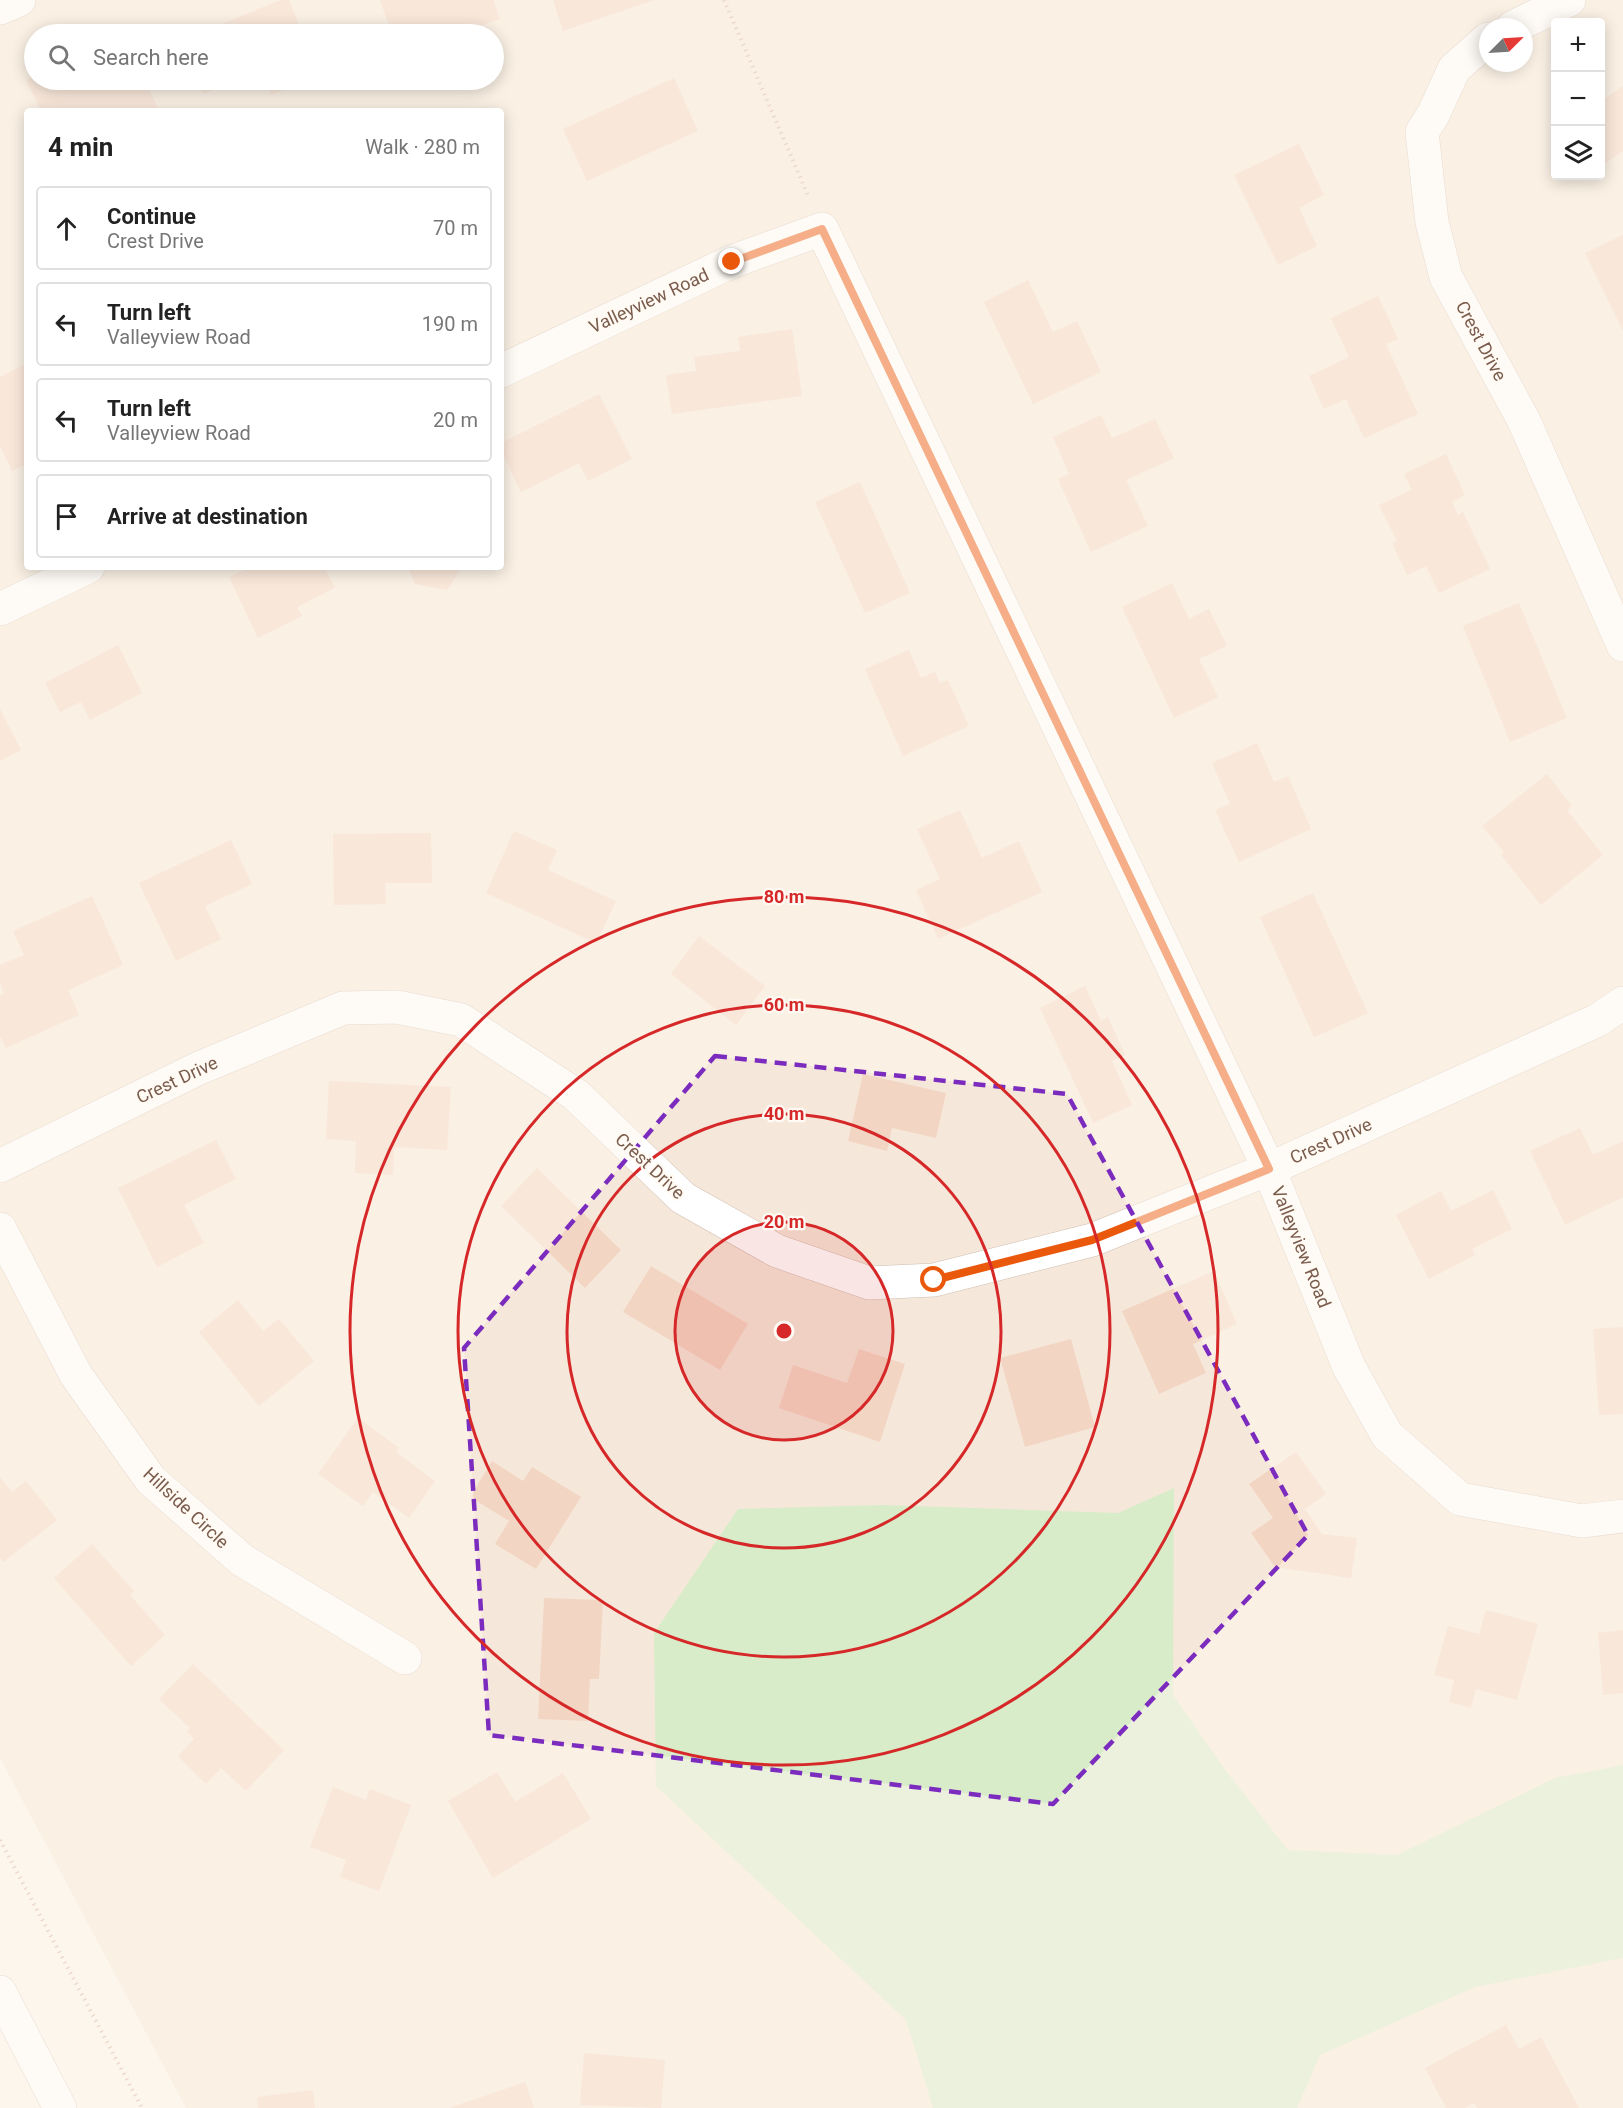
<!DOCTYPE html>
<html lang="en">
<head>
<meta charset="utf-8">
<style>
  body { margin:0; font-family:Roboto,sans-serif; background:#f6f6f6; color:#222 }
  .controls { position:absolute; right:18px; top:18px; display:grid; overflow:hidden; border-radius:6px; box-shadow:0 3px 15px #0003 }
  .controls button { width:54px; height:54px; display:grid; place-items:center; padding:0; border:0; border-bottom:2px solid #e0e0e0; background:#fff; color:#222; font:30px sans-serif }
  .compass { position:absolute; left:1479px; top:18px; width:54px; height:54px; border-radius:50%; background:#fff; box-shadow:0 3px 15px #0003; rotate:66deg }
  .stop { position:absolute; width:18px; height:18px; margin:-14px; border:4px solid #ea580c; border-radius:50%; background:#fff }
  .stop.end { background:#ea580c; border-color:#fff; box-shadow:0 2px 6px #0008 }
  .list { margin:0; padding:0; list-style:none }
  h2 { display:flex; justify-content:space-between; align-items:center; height:78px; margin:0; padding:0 24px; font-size:26px }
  h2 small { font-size:20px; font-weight:400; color:#767676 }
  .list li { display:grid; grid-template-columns:39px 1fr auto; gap:18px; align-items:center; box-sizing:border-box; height:84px; margin:0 12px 12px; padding:0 12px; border:2px solid #e0e0e0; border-radius:6px }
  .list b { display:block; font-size:22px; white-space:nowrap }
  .list p { margin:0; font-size:20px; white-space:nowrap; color:#767676 }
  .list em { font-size:20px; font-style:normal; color:#767676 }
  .icon { flex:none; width:33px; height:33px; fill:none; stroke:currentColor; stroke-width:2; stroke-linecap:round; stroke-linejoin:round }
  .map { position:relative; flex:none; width:1623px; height:2108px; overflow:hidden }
  .search { position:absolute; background:#fff; box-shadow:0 3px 15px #0003; left:24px; top:24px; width:480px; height:66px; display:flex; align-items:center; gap:15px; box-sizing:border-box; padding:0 21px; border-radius:33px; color:#767676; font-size:22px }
  .panel { position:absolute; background:#fff; box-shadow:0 3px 15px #0003; left:24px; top:108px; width:480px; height:462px; border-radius:6px }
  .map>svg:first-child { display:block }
  .residential { fill:#f5e8da; fill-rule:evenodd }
  .green { fill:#d8ecc9 }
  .building { fill:#f3d5c3 }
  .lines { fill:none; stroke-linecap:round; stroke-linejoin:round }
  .minor-casing { stroke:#d1beb0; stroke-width:34 }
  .tertiary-casing { stroke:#d1beb0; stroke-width:34 }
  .path { stroke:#d9b8a5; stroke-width:4; stroke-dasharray:1.5 4.5; stroke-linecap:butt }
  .minor { stroke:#fff; stroke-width:33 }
  .tertiary { stroke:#fff; stroke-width:33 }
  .route { stroke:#ea580c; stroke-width:8 }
  .marked { fill:none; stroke:#7b2cbf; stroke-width:4.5; stroke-dasharray:12 8; stroke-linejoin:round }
  .ring { fill:none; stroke:#d62828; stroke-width:3 }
  .labels { text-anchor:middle; stroke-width:4.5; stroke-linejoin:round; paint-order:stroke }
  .street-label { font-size:18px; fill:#7a5c4d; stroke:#fffaf3 }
  .centre { fill:#d62828; stroke:#fffaf3; stroke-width:3 }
  .ring-label { font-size:18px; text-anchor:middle; font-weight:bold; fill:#d62828; stroke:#fffaf3; stroke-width:4.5; stroke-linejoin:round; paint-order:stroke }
</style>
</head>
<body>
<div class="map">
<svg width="1623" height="2108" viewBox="0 0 1623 2108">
  <rect width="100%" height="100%" fill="#fdf6ec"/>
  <path class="residential" d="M0,0H1623V2108H186L0,1758ZM1556,22H1600V176H1556ZM1488,27H1524V63H1488ZM34,34H494V80H34ZM27,111H501V567H27Z"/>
  <path class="green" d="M1174,1488L1173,1695L1226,1771L1288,1850L1397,1855L1555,1778L1623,1765V1958L1475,1987L1320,2055L1297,2108H933L906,2020L656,1786L654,1633L738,1509L883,1505L1118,1513Z"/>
  <path class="building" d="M281,0H289L303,34H196Z
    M380,0H493L500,19L455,34H392Z
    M553,0H654L563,31Z
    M34,76V80H103L105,82L110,80H145L159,111H41L26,80Z
    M674,78L698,131L587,181L563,129Z
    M197,80H239L203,94Z
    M264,80H302L303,82L271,95Z
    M1623,86V151L1600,167V102Z
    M1299,144L1324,195L1299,208L1317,246L1278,265L1234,175Z
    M1623,235V331L1585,253Z
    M1028,280L1053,332L1077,321L1101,372L1033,404L984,302Z
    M1378,296L1398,339L1386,344L1418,414L1364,438L1346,399L1324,409L1309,376L1349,357L1331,318Z
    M792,329L802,396L672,414L666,375L696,371L694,357L740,351L738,337Z
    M27,363V464L12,471L0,446V377Z
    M599,394L632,459L588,481L579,463L521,492L501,450V443Z
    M1101,415L1112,438L1155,419L1174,458L1126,480L1148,526L1091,552L1058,479L1069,474L1053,437Z
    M1446,454L1465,495L1452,502L1458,515L1463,512L1490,569L1439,593L1426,566L1407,575L1392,543L1397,541L1379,505L1412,490L1404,474Z
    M860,482L910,593L865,613L815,502Z
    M250,567H324L335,588L297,607L302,616L258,638L229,577Z
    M408,567H462L447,590L415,584Z
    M1172,583L1189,619L1209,609L1227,646L1199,659L1218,697L1174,718L1122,607Z
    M1519,603L1567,718L1510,742L1463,626Z
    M118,645L142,693L90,720L81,702L60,712L45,683Z
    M909,650L921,678L935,672L940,683L948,680L969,726L903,756L865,669Z
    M0,709L21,750L0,761Z
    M1257,743L1274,782L1288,776L1311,829L1239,862L1215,810L1230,804L1212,763Z
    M1547,774L1572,806L1567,810L1603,855L1541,905L1501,855L1504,852L1482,826Z
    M960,810L982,858L1019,841L1042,892L938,939L916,890L940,879L917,829Z
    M514,831L557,850L548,870L616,901L596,943L486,893Z
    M431,833L432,883H385L386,904L334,905L333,834Z
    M231,840L252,884L205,906L221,939L176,961L139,883Z
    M1313,893L1368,1013L1314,1037L1260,917Z
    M92,896L123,965L68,990L79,1015L6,1048L0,1036V995L4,993L0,983V965L24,955L13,931Z
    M699,936L765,986L736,1025L671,974Z
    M1085,986L1101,1021L1108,1017L1125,1055L1112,1061L1132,1105L1093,1123L1040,1008Z
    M863,1074L946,1093L936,1138L892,1128L887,1151L848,1141Z
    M329,1081L451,1087L447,1150L394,1147L393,1175L355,1173L356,1141L326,1139Z
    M1580,1128L1593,1155L1623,1141V1197L1565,1225L1530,1151Z
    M216,1140L236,1179L184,1205L204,1243L157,1267L118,1188Z
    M537,1168L621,1250L585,1288L501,1206Z
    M1493,1190L1512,1229L1472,1249L1475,1255L1429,1279L1396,1215L1441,1191L1451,1211Z
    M651,1266L748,1324L720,1370L623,1312Z
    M1214,1271L1237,1324L1193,1344L1206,1373L1159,1394L1122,1311Z
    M238,1300L263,1331L279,1319L314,1361L259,1406L199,1332Z
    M1623,1327V1414L1599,1415L1593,1329Z
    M1071,1339L1095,1427L1025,1447L1000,1358Z
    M859,1349L905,1364L880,1442L779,1408L793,1365L847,1383Z
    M358,1418L399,1448L396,1452L435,1481L409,1518L373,1492L363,1506L318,1474Z
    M1296,1452L1326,1494L1305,1509L1322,1534L1357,1538L1351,1578L1275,1567L1251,1533L1273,1518L1249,1484Z
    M492,1461L523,1481L532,1467L581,1497L536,1569L495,1544L509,1521L470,1497Z
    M0,1477L12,1492L26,1481L57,1520L3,1562L0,1558Z
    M92,1544L134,1591L130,1595L165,1635L131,1666L54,1578Z
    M544,1598L603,1600L599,1679H590L588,1721L538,1719Z
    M1486,1610L1538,1624L1517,1700L1476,1689L1471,1708L1449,1702L1454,1680L1434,1675L1448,1626L1479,1634Z
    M1623,1630V1693L1603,1695L1598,1633Z
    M193,1664L284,1750L246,1791L221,1768L206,1784L178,1756L194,1739L187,1731L190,1728L159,1699Z
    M497,1772L515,1802L563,1773L591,1819L493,1878L448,1801Z
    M333,1787L366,1800L370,1789L411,1805L379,1891L340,1877L346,1860L310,1847Z
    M1506,2025L1519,2049L1541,2037L1579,2108H1477L1474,2103L1465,2108H1446L1425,2068Z
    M584,2053L665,2060L661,2108L580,2105Z
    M525,2082L534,2108H449Z
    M313,2090L315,2108H258L257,2097Z"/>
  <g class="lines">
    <g class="minor-casing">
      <path id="minor" d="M0,8L19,0
        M1513,27L1569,0
        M1488,39L1454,69L1433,115L1422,132L1432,222L1446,277L1524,421L1623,645
        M501,371L731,262L822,229L1269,1169L1349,1367L1387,1435L1460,1499L1582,1521L1623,1516
        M0,609L88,567
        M0,1166L197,1069L343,1008L397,1007L461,1020L576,1095L683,1198L777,1251L869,1283L934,1280L1092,1240L1269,1169L1598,1020L1623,1003
        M0,1229L76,1375L151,1480L242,1560L405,1658"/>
    </g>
    <g class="tertiary-casing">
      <path id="tertiary" d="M0,1992L60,2108"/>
    </g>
    <path class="path" d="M724,0L809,198
      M0,1840L142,2108"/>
    <use href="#minor" class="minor"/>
    <use href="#tertiary" class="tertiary"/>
  </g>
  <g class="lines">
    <path class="route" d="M732,262L822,229L1269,1169L1092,1240L934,1280"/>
  </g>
  <path d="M0 0H1623V2108H0ZM715,1056L1067,1094L1308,1535L1053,1804L489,1735L464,1348Z" fill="#fdf6ec" fill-opacity=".55" fill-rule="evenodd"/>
  <path class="marked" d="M715,1056L1067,1094L1308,1535L1053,1804L489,1735L464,1348Z"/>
  <circle cx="784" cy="1331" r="109" fill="#d62828" fill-opacity=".12"/>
  <g class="ring">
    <circle cx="784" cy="1331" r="109"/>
    <circle cx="784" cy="1331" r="217"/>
    <circle cx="784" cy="1331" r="326"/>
    <circle cx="784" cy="1331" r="434"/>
  </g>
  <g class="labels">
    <g class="street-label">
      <text transform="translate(649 301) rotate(-25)" y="6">Valleyview Road</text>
      <text transform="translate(1481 341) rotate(62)" y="6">Crest Drive</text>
      <text transform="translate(177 1080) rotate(-25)" y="6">Crest Drive</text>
      <text transform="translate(1331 1141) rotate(-24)" y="6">Crest Drive</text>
      <text transform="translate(650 1166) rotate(43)" y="6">Crest Drive</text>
      <text transform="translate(1301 1247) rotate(68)" y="6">Valleyview Road</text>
      <text transform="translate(186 1508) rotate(43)" y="6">Hillside Circle</text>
    </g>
  </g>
  <circle cx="784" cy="1331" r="9" class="centre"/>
  <g class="ring-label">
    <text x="784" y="903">80 m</text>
    <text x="784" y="1011">60 m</text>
    <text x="784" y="1120">40 m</text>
    <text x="784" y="1228">20 m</text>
  </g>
</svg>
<div class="controls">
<button>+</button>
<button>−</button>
<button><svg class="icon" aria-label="layers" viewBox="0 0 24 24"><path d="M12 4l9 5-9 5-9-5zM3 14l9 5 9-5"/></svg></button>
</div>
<svg class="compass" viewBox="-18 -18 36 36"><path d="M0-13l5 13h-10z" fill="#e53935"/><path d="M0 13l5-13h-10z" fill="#767676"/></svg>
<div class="stop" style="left:934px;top:1280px"></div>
<div class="stop end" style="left:732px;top:262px"></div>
<div class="search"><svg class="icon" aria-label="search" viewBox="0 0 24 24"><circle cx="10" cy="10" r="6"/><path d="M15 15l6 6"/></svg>Search here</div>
<section class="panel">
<h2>4 min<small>Walk · 280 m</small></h2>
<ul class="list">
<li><svg class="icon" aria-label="ahead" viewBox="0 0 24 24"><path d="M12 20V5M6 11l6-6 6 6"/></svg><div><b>Continue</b><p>Crest Drive</p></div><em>70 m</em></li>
<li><svg class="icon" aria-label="left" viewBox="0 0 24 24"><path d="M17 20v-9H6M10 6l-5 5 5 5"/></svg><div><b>Turn left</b><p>Valleyview Road</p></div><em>190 m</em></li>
<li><svg class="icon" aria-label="left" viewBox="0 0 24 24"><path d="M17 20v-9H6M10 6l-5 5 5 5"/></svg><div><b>Turn left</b><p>Valleyview Road</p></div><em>20 m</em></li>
<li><svg class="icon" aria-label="arrive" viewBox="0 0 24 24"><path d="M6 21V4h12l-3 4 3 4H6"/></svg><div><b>Arrive at destination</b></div></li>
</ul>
</section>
</div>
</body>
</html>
